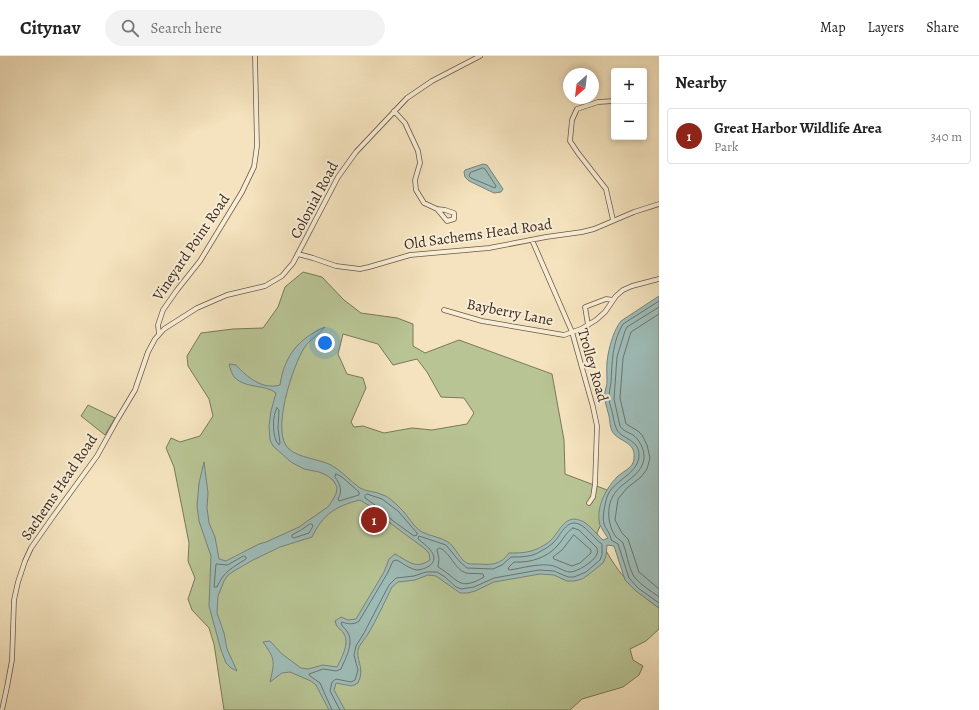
<!DOCTYPE html>
<html lang="en">
<head>
<meta charset="utf-8">
<style>
  body { margin:0; font-family:Alegreya,serif; background:#f2f2f2; color:#222 }
  .controls { position:absolute; right:12px; top:12px; display:grid; overflow:hidden; border-radius:4px; box-shadow:0 2px 6px #0003 }
  .controls button { width:36px; height:36px; display:grid; place-items:center; padding:0; border:0; border-bottom:1px solid #e0e0e0; background:#fff; color:#222; font:20px sans-serif }
  .compass { position:absolute; left:563px; top:12px; width:36px; height:36px; border-radius:50%; background:#fff; box-shadow:0 2px 6px #0003; rotate:208deg }
  .you { position:absolute; left:325px; top:287px; width:14px; height:14px; margin:-10px; border:3px solid #fff; border-radius:50%; background:#1a73e8; box-shadow:0 0 0 6px #1a73e833 }
  .badge { display:grid; place-items:center; width:26px; height:26px; border-radius:50%; background:#8f2418; color:#fff; font-size:13px; font-weight:700 }
  .pin { position:absolute; translate:-50% -50%; border:2px solid #fff; box-shadow:0 1px 4px #0006 }
  .list { margin:0; padding:0; list-style:none }
  h2 { display:flex; justify-content:space-between; align-items:center; height:52px; margin:0; padding:0 16px; font-size:17px }
  h2 small { font-size:13px; font-weight:400; color:#767676 }
  .list li { display:grid; grid-template-columns:26px 1fr auto; gap:12px; align-items:center; box-sizing:border-box; height:56px; margin:0 8px 8px; padding:0 8px; border:1px solid #e0e0e0; border-radius:4px }
  .list b { display:block; font-size:15px; white-space:nowrap }
  .list p { margin:0; font-size:13px; white-space:nowrap; color:#767676 }
  .list em { font-size:13px; font-style:normal; color:#767676 }
  .icon { flex:none; width:22px; height:22px; fill:none; stroke:currentColor; stroke-width:2; stroke-linecap:round; stroke-linejoin:round }
  .map { position:relative; flex:none; width:659px; height:654px; overflow:hidden }
  header { display:flex; align-items:center; gap:24px; box-sizing:border-box; height:56px; padding:0 20px; background:#fff; border-bottom:1px solid #e0e0e0 }
  header strong { font-size:19px }
  nav { display:flex; gap:22px; margin-inline-start:auto; font-size:14px }
  .search { width:280px; height:36px; background:#f2f2f2; display:flex; align-items:center; gap:10px; box-sizing:border-box; padding:0 14px; border-radius:22px; color:#767676; font-size:15px }
  main { display:flex }
  aside { flex:1; background:#fff }
  .map>svg:first-child { display:block }
  .green { fill:#b8c494; stroke:#7a785a; fill-rule:evenodd }
  .water { fill:#9ebdb9; stroke:#77837c }
  .lines { fill:none; stroke-linecap:round; stroke-linejoin:round }
  .shore { stroke:#6d746d; stroke-width:1 }
  .minor-casing { stroke:#6a5948; stroke-width:5.5 }
  .minor { stroke:#f8edd5; stroke-width:4 }
  .labels { text-anchor:middle; stroke-width:4; stroke-linejoin:round; paint-order:stroke }
  .street-label { font-size:15px; fill:#3c2b21; stroke:#f8edd5 }
</style>
</head>
<body>
<header>
<strong>Citynav</strong>
<div class="search"><svg class="icon" aria-label="search" viewBox="0 0 24 24"><circle cx="10" cy="10" r="6"/><path d="M15 15l6 6"/></svg>Search here</div>
<nav><a>Map</a><a>Layers</a><a>Share</a></nav>
</header>
<main>
<div class="map">
<svg width="659" height="654" viewBox="0 0 659 654">
  <rect width="100%" height="100%" fill="#f4e3be"/>
  <filter id="stains"><feTurbulence type="fractalNoise" baseFrequency=".005" numOctaves="4"/><feColorMatrix values="0 0 0 0 .2 0 0 0 0 .09 0 0 0 0 .02 0 0 0 .5 -.17"/></filter>
  <radialGradient id="worn" r=".72"><stop offset=".6" stop-color="#630" stop-opacity="0"/><stop offset="1" stop-color="#630" stop-opacity=".3"/></radialGradient>
  <path class="green" d="M303,216L322,221L344,244L361,257L397,262L413,268V290L425,297L459,284L552,318L564,384L565,418L615,437L597,477C613,511 628,530 659,552V573L646,585L630,593L633,604L643,610L639,619L623,631L582,643L570,654H224L214,588L209,572L192,554L188,543L195,522L188,505L189,487L174,411L166,392L171,382L180,386L200,380L213,360L209,343L188,310L187,300L201,277L233,273L263,272L278,251L285,231ZM343,278L378,288L393,309L417,303L427,316L441,341L464,342L474,357L467,368L432,374L412,372L384,377L363,370L354,371L351,366L366,332L363,322L347,318L338,298Z
    M88,349L115,362L105,379L81,360Z"/>
  <path class="water" d="M483,108L487,109L503,133L501,136L494,137L469,125L465,121L464,116L465,114Z
    M659,240V552L636,535L625,524L614,490L607,489L606,500L603,507L588,519L582,523L574,525H567L554,519L540,518L494,526L475,535L468,537H460L436,520L428,519L415,524L398,526L392,531C384,547 377,563 368,578C365,583 361,587 359,591C354,603 366,611 358,627L352,630L336,627L334,634L345,654H329L316,629L311,625L290,616L282,617L270,626C275,605 275,603 263,586L270,585L282,598L301,612L308,613L323,609L337,611C341,603 350,587 344,578C340,571 338,575 335,565L341,561L348,564L356,563L384,516L389,503L395,498C408,505 416,514 430,504L429,497L424,492L390,467L373,452L360,444C336,450 323,458 312,481L280,491L253,504L234,515L228,519L224,525L218,540L217,557L224,577L227,593L237,615L231,612L226,607L221,594L209,550L211,500L199,465L197,450L199,427L204,406L208,437L207,452L209,467L215,481L219,503L226,505L259,488L266,486L299,471L329,450L336,438L337,431L333,424L326,419L319,416L304,413L291,406L273,390L270,384L269,370L271,355L276,337C265,328 247,333 235,322C232,319 230,312 229,308L236,309C247,321 262,334 280,329C284,300 299,282 325,271C319,279 309,284 304,292C293,310 270,377 289,393C299,402 319,403 331,409C342,415 350,425 360,432C366,436 376,435 383,439C389,441 395,447 400,452C408,459 413,471 422,476C430,480 440,481 448,486C454,490 458,499 463,504C468,509 471,508 477,508C492,509 500,509 509,497C519,497 527,497 537,493C541,491 547,488 550,485C559,477 564,459 579,464C588,466 596,478 603,484L608,482C605,478 602,473 600,469C595,453 606,432 617,421C623,415 634,412 634,402C636,385 618,386 612,375C610,371 610,365 609,360C608,355 606,350 605,345C603,340 606,333 607,327C607,318 606,308 608,299C610,288 614,274 621,265Z"/>
  <g class="lines">
    <path class="shore" d="M483,112L485,113L496,130L495,132L471,122L469,120L470,117Z
      M659,245L623,268C612,286 612,307 611,327C610,332 609,337 609,342C609,347 612,354 613,360C614,365 615,370 617,374C623,384 640,383 639,401C637,419 613,424 607,441C605,448 602,461 604,468C606,474 611,478 611,484L618,488L629,522L638,532L659,547
      M659,251L627,271L625,275L617,301L614,343L620,370C623,375 628,376 633,379C639,383 644,393 644,400C644,420 621,425 613,440C606,452 608,470 616,481C618,483 621,484 623,487C627,497 628,510 633,519C639,528 651,535 659,541
      M659,258L631,276L623,302L620,342L626,368L638,375L642,379L647,389L650,402L647,413L641,421L627,432L618,443L615,464L622,477L628,483L639,516L659,533
      M277,352L279,354L278,372L280,387L279,389C272,383 272,358 277,352Z
      M336,418L342,421L359,436V439L339,445L338,443C343,435 340,428 335,421Z
      M367,438L382,443L398,455L417,477V479L414,480L392,464L375,449L365,442V440Z
      M310,468H312L313,470L309,477L294,482L292,481V479L301,474Z
      M573,472L579,474L597,492C597,493 598,497 597,498C595,505 576,517 569,516C562,515 556,509 548,509C536,508 522,512 510,514L508,513L509,511L514,506C530,507 547,502 558,489C563,484 566,476 573,472Z
      M574,479L591,494V497L580,507L572,510L554,503L553,501L562,494Z
      M440,492C451,497 454,513 466,517C471,518 477,517 483,518L484,521C458,536 459,523 438,511L439,503L437,494Z
      M244,500L246,501V503C232,512 224,515 217,531H214L216,508L227,509Z
      M332,654L320,627L310,620L309,618L323,613L336,615L341,613C345,603 354,588 348,577C346,572 342,572 341,567L342,566C348,568 354,569 359,565L387,518L393,505L397,504C402,507 410,513 417,514C421,514 426,512 429,510C442,501 426,489 418,483L419,480L446,489L460,506L467,512L493,513L502,509L511,501C522,501 532,501 541,495C545,493 550,490 554,486C561,479 566,463 579,468C588,472 594,483 602,488V499L600,504L586,516L574,521H568L554,515L539,514L494,522L474,531L461,533L456,531L445,521L437,516H426L414,520L396,522L389,529L364,577L356,590L354,599L358,614L355,624L351,626L336,623L332,626L330,635L340,654"/>
    <g class="minor-casing">
      <path id="minor" d="M394,55L405,67L418,95L420,107L415,124L416,134L424,147L437,153L445,154L454,157V163L447,165L437,153
        M613,164L606,133L578,97L570,85L572,64L577,53L598,46L614,45
        M532,184L572,276L593,351L597,370L595,428L593,441L589,447
        M298,198L313,202L336,210L360,213L369,211L410,199L489,192L546,181L582,176L594,173L634,156L659,148
        M444,254L482,265L564,279L581,273L596,264L605,256L616,240L623,234L632,230L659,223
        M588,269L585,251L606,243L613,244
        M159,278L158,269L163,254L177,234L200,205L242,136L254,111L257,90L255,0
        M2,654L7,631L12,604L14,544L18,526L25,505L31,492L52,462L97,400L117,364L135,334L148,296L155,283L164,273L197,252L227,239L265,230L282,220L293,207L338,121L356,96L407,42L432,25L480,0"/>
    </g>
    <use href="#minor" class="minor"/>
  </g>
  <g class="labels">
    <g class="street-label">
      <text transform="translate(314 144) rotate(-62)" y="5">Colonial Road</text>
      <text transform="translate(478 178) rotate(-8)" y="5">Old Sachems Head Road</text>
      <text transform="translate(191 191) rotate(-56)" y="5">Vineyard Point Road</text>
      <text transform="translate(510 256) rotate(11)" y="5">Bayberry Lane</text>
      <text transform="translate(593 309) rotate(74)" y="5">Trolley Road</text>
      <text transform="translate(59 431) rotate(-56)" y="5">Sachems Head Road</text>
    </g>
  </g>
  <rect width="100%" height="100%" filter="url(#stains)"/>
  <rect width="100%" height="100%" fill="url(#worn)"/>
</svg>
<div class="controls">
<button>+</button>
<button>−</button>
</div>
<svg class="compass" viewBox="-18 -18 36 36"><path d="M0-13l5 13h-10z" fill="#e53935"/><path d="M0 13l5-13h-10z" fill="#767676"/></svg>
<div class="you"></div>
<div class="pin badge" style="left:374px;top:464px">1</div>
</div>
<aside>
<h2>Nearby<small></small></h2>
<ul class="list">
<li><span class="badge">1</span><div><b>Great Harbor Wildlife Area</b><p>Park</p></div><em>340 m</em></li>
</ul>
</aside>
</main>
</body>
</html>
